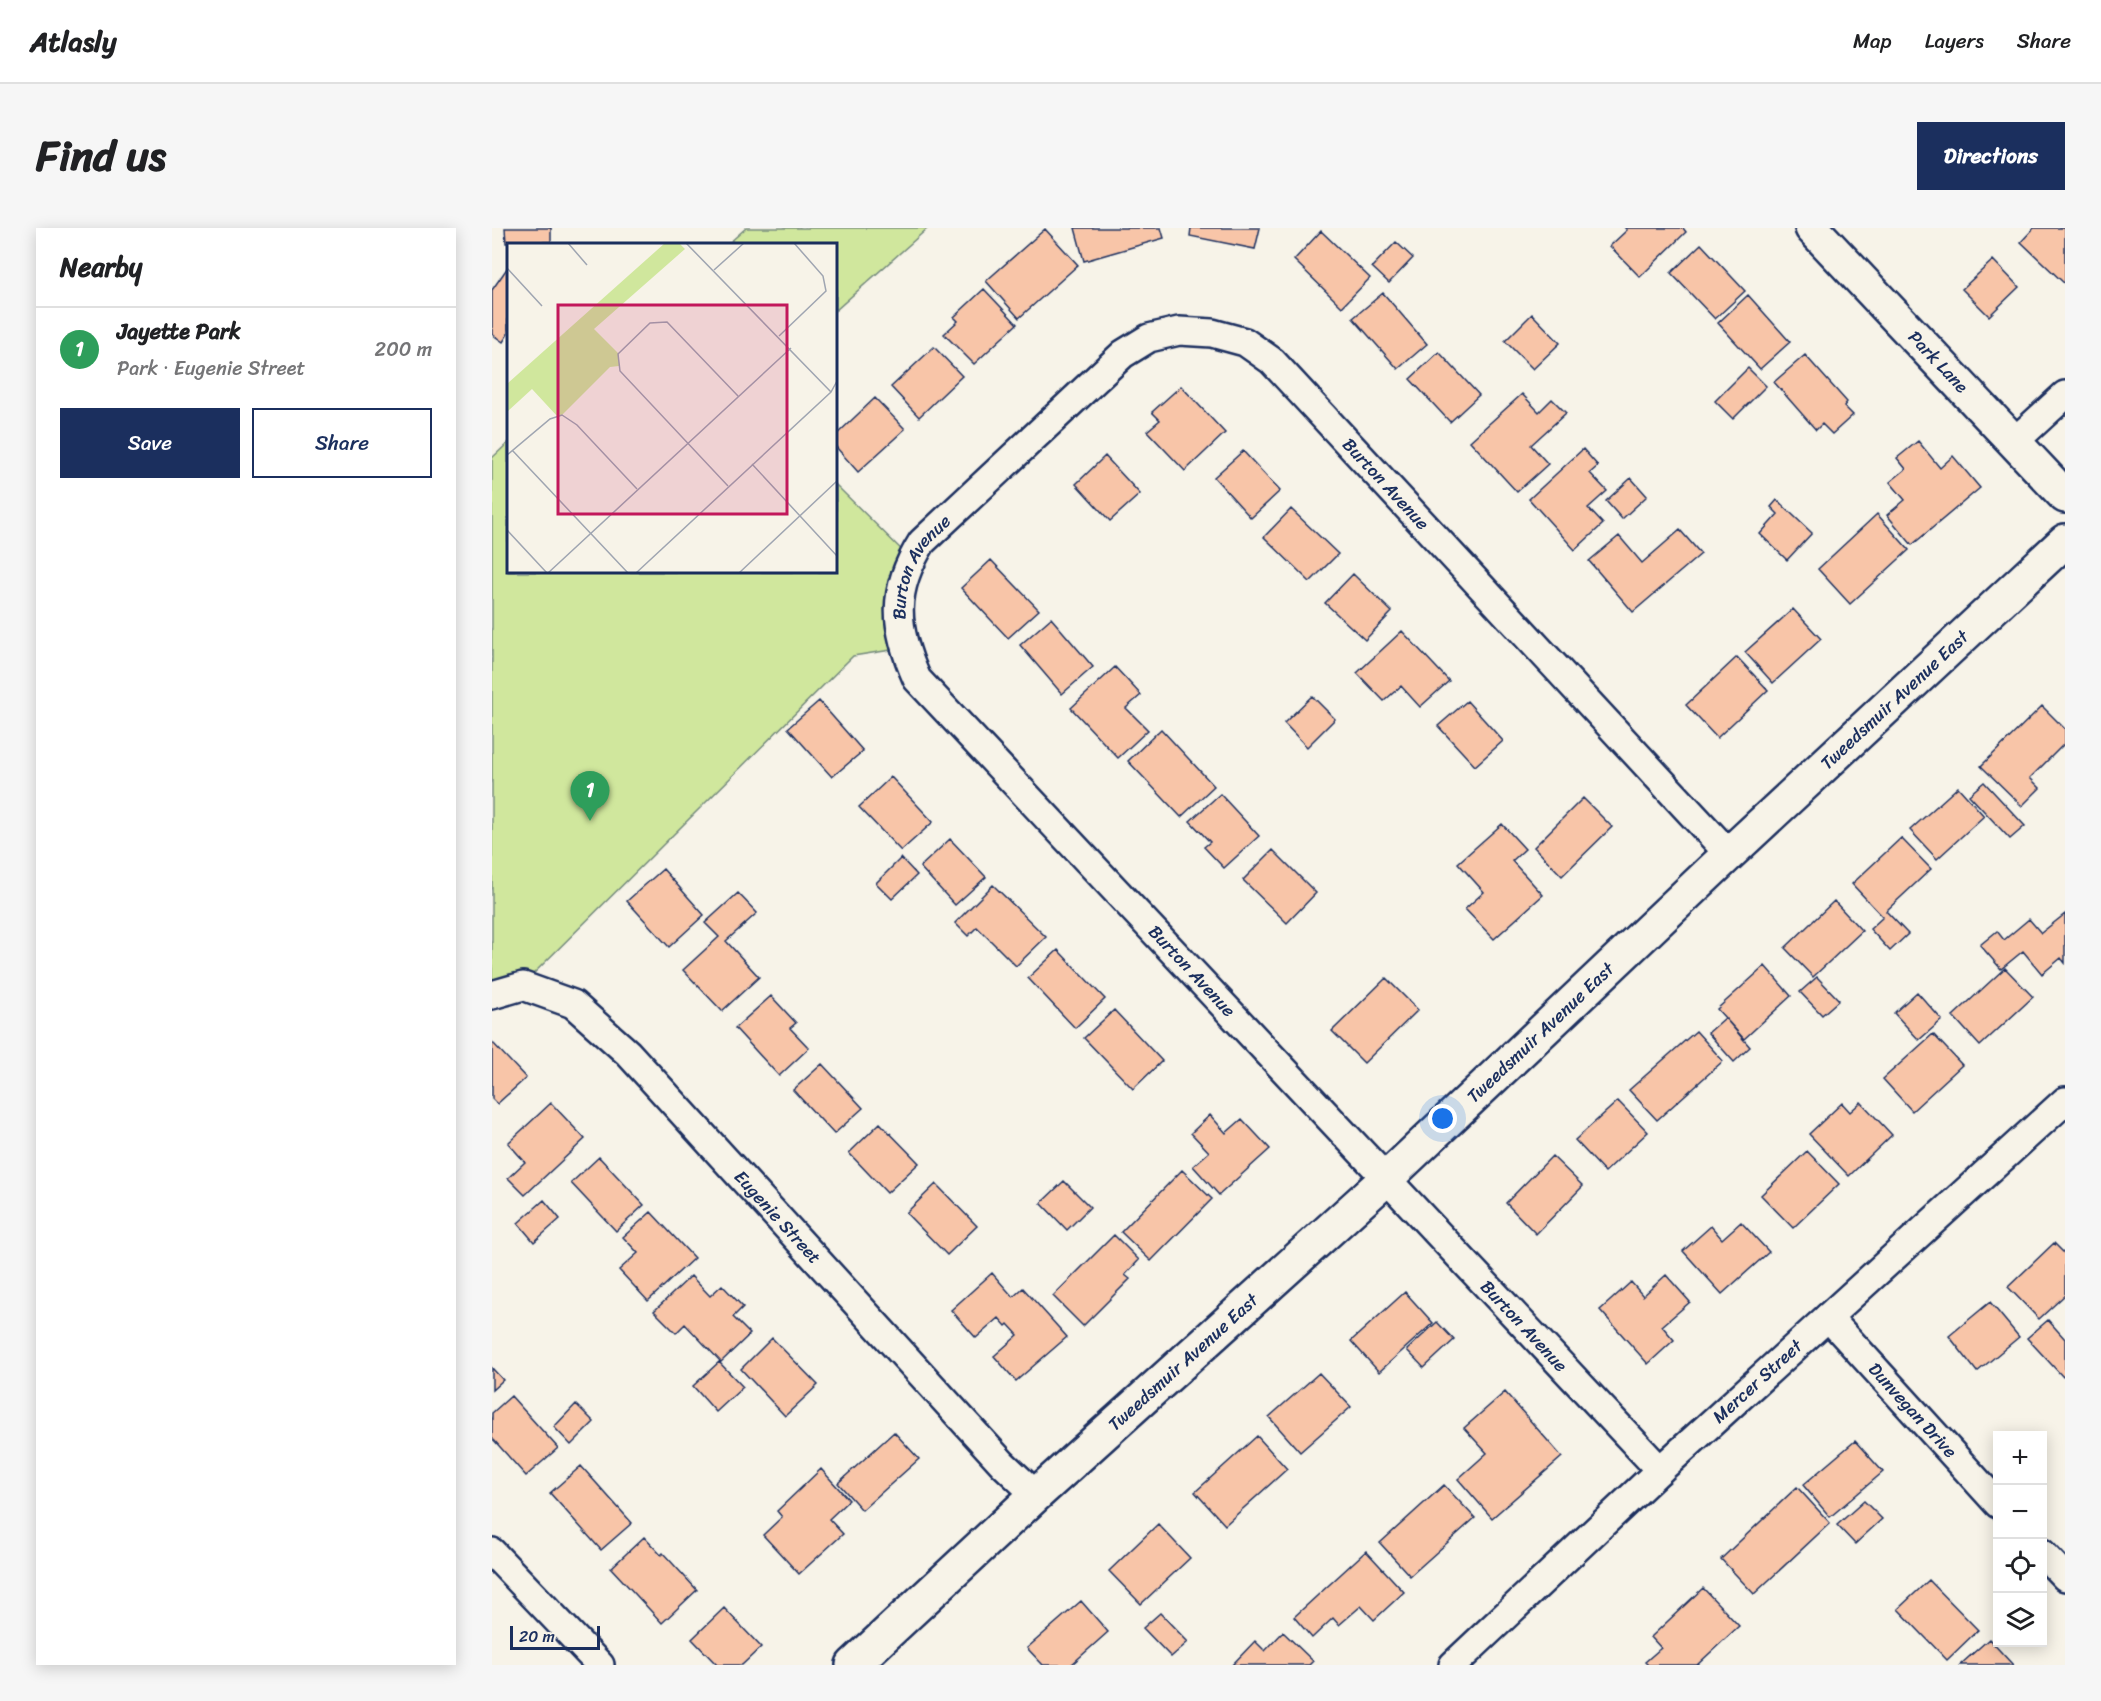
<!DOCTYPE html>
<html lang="en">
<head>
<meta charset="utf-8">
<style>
  body { margin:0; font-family:Sriracha,sans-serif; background:#f6f6f6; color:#202124 }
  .controls { position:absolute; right:18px; bottom:18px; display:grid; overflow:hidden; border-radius:0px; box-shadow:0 3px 15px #0003 }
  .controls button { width:54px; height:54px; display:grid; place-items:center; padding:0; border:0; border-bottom:2px solid #e0e0e0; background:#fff; color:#202124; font:30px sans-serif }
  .scale { position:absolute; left:18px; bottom:15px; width:90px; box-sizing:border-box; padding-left:6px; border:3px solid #1b2f5e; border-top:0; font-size:16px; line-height:21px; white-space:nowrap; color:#1b2f5e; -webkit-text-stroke:4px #f7f3e8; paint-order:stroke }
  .you { position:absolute; left:951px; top:891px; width:21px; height:21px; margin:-15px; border:4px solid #fff; border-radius:50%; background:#1a73e8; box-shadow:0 0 0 9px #1a73e833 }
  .badge { display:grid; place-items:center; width:39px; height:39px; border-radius:50%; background:#1b2f5e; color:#fff; font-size:20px; font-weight:700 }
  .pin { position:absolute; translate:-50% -50px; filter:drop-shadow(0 2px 3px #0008) }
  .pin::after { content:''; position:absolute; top:32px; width:21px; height:18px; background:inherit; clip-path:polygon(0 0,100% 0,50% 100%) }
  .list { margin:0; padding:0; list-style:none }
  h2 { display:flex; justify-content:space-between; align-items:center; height:78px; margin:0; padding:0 24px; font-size:26px }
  h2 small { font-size:20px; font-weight:400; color:#757577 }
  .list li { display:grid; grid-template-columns:39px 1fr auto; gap:18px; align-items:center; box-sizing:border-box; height:84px; padding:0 24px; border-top:2px solid #e0e0e0 }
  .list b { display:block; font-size:22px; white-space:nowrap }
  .list p { margin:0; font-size:20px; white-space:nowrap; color:#757577 }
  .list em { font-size:20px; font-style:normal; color:#757577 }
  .actions { display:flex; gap:12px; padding:18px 24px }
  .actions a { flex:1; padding:14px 0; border:2px solid #1b2f5e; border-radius:0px; text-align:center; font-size:21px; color:#1b2f5e }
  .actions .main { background:#1b2f5e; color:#fff }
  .icon { flex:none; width:33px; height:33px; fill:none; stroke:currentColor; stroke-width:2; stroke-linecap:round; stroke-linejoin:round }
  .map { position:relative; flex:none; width:1573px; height:1437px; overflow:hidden; border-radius:0px }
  header { display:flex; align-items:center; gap:36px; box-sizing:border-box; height:84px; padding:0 30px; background:#fff; border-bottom:2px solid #e0e0e0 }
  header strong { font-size:28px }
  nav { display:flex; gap:33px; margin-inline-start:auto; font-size:21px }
  .intro { display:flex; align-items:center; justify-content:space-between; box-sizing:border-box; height:144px; padding:0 36px }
  h1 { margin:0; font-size:42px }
  .button { padding:15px 27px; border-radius:0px; background:#1b2f5e; color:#fff; font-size:21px; font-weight:700 }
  main { display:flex; gap:36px; padding:0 36px }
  aside { flex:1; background:#fff; border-radius:0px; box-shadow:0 3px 15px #0003 }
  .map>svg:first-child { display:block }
  .green { fill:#d0e79d; stroke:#768b7e; stroke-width:1.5 }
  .building { fill:#f8c5a8; stroke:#1b2f5e; stroke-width:1.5 }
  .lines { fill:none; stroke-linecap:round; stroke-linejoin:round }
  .street-casing { stroke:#1b2f5e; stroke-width:32 }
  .secondary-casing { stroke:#1b2f5e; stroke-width:38 }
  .street { stroke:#f7f3e8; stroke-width:27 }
  .secondary { stroke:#f7f3e8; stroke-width:33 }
  .labels { text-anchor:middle; stroke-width:4.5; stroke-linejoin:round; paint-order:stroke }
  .street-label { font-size:18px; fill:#1b2f5e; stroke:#f7f3e8 }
  .inset-road { fill:none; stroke:#9fa5b1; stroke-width:1.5 }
  .view { fill:#c2185b; fill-opacity:0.15; stroke:#c2185b; stroke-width:3 }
  .inset-edge { fill:none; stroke:#1b2f5e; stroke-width:3 }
</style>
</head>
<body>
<header>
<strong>Atlasly</strong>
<nav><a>Map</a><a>Layers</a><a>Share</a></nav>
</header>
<div class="intro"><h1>Find us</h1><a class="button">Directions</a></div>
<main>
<aside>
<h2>Nearby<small></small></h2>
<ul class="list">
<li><span class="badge" style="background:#2e9e5b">1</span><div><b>Jayette Park</b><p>Park · Eugenie Street</p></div><em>200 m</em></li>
</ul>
<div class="actions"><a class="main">Save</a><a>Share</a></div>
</aside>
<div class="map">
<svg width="1573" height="1437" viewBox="0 0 1573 1437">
  <rect width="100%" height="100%" fill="#f7f3e8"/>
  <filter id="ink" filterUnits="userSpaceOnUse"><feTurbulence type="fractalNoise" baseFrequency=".0167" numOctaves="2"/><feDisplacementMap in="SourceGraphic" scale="12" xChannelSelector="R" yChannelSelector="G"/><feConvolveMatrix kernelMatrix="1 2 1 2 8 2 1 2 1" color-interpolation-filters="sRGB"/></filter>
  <g filter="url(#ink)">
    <path class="green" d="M254,0H436L344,82V16H236Z
      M16,215V344H344V257L422,334L418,419L361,428L30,757L0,762V230Z"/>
    <path class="building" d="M13,0H59V14L14,15Z
      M583,0H669L672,10L592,33Z
      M699,0H768L763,21L698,8Z
      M1133,0H1191L1194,4L1148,49L1118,18L1135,2Z
      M1542,0H1573V56L1529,14Z
      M553,1L586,37L527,90L494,53Z
      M829,3L878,50L850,79L802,32Z
      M904,14L921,30L897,55L880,39Z
      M1209,16L1253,63L1223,91L1179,45Z
      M1501,32L1527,59L1497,88L1470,61Z
      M16,39V106L11,114L0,106V62Z
      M492,61L525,96L482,136L452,106L466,93L462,89Z
      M891,65L935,116L906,141L861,90Z
      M1256,67L1298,114L1268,141L1226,95Z
      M1040,86L1068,115L1041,141L1013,113Z
      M442,119L470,148L427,189L399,159Z
      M947,124L987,167L958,194L918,151Z
      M1313,127L1355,174L1352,178L1361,187L1340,206L1330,196L1324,202L1282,154Z
      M1256,140L1274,158L1241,191L1223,173Z
      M689,158L733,205L693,243L655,203L668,192L660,184Z
      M1030,166L1047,184L1060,171L1074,185L1039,217L1056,236L1025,264L978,213Z
      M383,170L413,201L366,244L344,219V207Z
      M1426,213L1448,240L1461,228L1488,260L1420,317L1395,287L1413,272L1398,254L1414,241L1405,230Z
      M1091,221L1106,238L1098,245L1115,263L1096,280L1111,296L1083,322L1037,271Z
      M751,223L788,263L759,290L722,249Z
      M613,228L648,266L618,293L584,256Z
      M1139,250L1155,268L1130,291L1114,273Z
      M1285,272L1320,305L1295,332L1268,306L1286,286L1279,279Z
      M799,281L846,326L818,354L772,309Z
      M1385,286L1417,322L1358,376L1326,341Z
      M1188,302L1209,326L1141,384L1097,333L1127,308L1150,335Z
      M499,332L547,382L516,410L469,360Z
      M861,346L900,384L873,412L833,375Z
      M1301,381L1329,411L1281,455L1253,424Z
      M559,390L601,439L570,466L528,417Z
      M910,403L957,453L928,479L909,458L892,473L865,445Z
      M1245,429L1276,462L1225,510L1194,477Z
      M623,439L649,467L634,480L656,502L626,530L579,480Z
      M820,468L843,491L815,519L792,495Z
      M327,473L371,523L340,549L296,500Z
      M975,473L1011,513L983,538L946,498Z
      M1550,478L1573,501V515L1538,550L1548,560L1530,578L1489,538Z
      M669,501L722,558L689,589L636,533Z
      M399,549L441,594L409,623L367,579Z
      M1492,554L1533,598L1518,611L1477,567Z
      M1466,559L1492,588L1445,631L1418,602Z
      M728,566L767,608L732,640L712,619L718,614L698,593Z
      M1091,570L1120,599L1070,648L1042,619Z
      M1010,596L1033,621L1020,633L1051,667L1002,711L973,681L992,664L966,635Z
      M1409,610L1439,641L1394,683L1416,706L1398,723L1378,701L1391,689L1360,656Z
      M458,611L494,649L463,677L428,639Z
      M781,622L824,665L795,695L751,652Z
      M409,630L425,647L400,671L384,655Z
      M171,641L212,687L177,719L135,673Z
      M501,657L554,709L524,738L485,699L476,708L463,695Z
      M246,665L265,685L234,713L267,749L230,783L191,742L227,709L213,695Z
      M1342,673L1370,703L1321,749L1293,720Z
      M1573,686V735L1569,730L1550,746L1531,723L1509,741L1488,717L1505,703L1512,712L1537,691L1549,705Z
      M566,722L613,771L583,800L536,750Z
      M1273,738L1299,768L1252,811L1225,781Z
      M1513,740L1541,769L1488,818L1461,788Z
      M1325,749L1347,772L1330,787L1308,764Z
      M894,750L926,782L872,835L840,803Z
      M1425,764L1450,792L1427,812L1402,785Z
      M279,768L304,795L298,800L317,820L287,848L243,800Z
      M622,782L670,833L641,861L592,810Z
      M1233,790L1258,819L1242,834L1216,805Z
      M1204,803L1231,833L1165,892L1137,862Z
      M1441,806L1470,837L1420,883L1391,851Z
      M0,814L34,850L5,876L0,871Z
      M330,836L371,880L342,906L301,862Z
      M1126,873L1156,904L1113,944L1083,912Z
      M1369,874L1400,907L1357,948L1317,906L1350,875L1358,884Z
      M59,875L93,911L33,967L16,950L33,934L16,915Z
      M718,887L734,905L750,891L778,921L727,967L701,938L717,924L699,905Z
      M388,895L427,935L395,965L357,925Z
      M1315,923L1347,956L1301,1000L1269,967Z
      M1060,928L1091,958L1044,1006L1014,975Z
      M107,929L152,977L124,1003L79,955Z
      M690,942L720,971L659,1033L629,1004Z
      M572,953L598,979L575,1002L549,975Z
      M444,956L485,998L455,1027L414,985Z
      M52,972L68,991L42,1014L26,995Z
      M159,984L202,1030L156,1073L127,1042L146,1025L131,1009Z
      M1249,994L1277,1024L1230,1066L1191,1023L1219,998L1230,1011Z
      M622,1007L647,1032L633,1047L638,1051L591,1098L561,1068Z
      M1562,1015L1573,1026V1067L1547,1091L1516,1059Z
      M500,1045L521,1069L531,1060L575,1109L524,1153L502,1128L526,1107L516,1096L514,1098L507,1090L484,1110L459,1082Z
      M1174,1047L1198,1074L1170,1098L1182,1112L1156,1136L1108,1082L1139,1054L1151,1068Z
      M199,1048L218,1068L230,1057L251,1079L241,1089L258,1106L229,1134L193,1096L184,1105L162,1083Z
      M913,1064L941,1095L887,1144L859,1113Z
      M1498,1074L1527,1109L1485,1144L1457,1108Z
      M1556,1092L1573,1111V1147L1571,1149L1535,1110Z
      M945,1094L962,1112L932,1140L915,1122Z
      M280,1110L326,1157L293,1188L249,1141Z
      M227,1134L251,1159L224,1184L201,1158Z
      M0,1140L11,1152L0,1162Z
      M827,1145L859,1179L808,1224L777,1189Z
      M1013,1164L1070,1229L1000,1290L966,1251L995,1225L972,1200Z
      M19,1168L66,1220L34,1248L0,1210V1185Z
      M84,1176L102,1194L79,1217L62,1199Z
      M402,1204L427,1231L370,1282L346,1255Z
      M765,1208L795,1241L733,1297L703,1264Z
      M1363,1213L1391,1244L1338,1289L1311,1257Z
      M89,1238L140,1295L109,1322L58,1265Z
      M329,1241L357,1272L337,1291L351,1306L307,1346L271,1307L290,1289L285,1283Z
      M952,1257L983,1290L918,1348L888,1315Z
      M1305,1259L1338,1295L1262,1366L1229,1331Z
      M1372,1273L1390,1291L1363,1316L1345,1297Z
      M666,1296L698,1330L649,1376L617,1343Z
      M152,1309L169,1327L171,1325L205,1362L170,1395L119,1340Z
      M874,1323L912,1364L882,1392L869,1378L847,1397L841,1390L820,1410L802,1389Z
      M1437,1352L1486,1402L1455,1432L1406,1381Z
      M1211,1360L1247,1398L1205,1437H1156L1153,1434L1169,1420L1159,1409Z
      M589,1373L616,1404L579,1437H551L535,1420Z
      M232,1380L269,1419L250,1437H225L200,1411Z
      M668,1385L696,1414L679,1429L651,1400Z
      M791,1404L821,1433L817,1437H740L763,1413L773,1423Z
      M1497,1411L1521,1437H1468Z"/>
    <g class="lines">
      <g class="street-casing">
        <g id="street">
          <path d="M1523,213L1573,167"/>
          <path id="s1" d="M0,767L31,758L81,776L136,825L511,1236L544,1267"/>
          <path id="s2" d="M1336,1089L1506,1276"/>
          <path id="s3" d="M1168,1242L425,451C402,399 399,363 430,314L631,126L657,110L687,103L720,105L753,114L780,133L1237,626"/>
          <path d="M0,1324L108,1437"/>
          <path d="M1550,1325L1573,1349"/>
          <path id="s4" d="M961,1437L1168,1242L1573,873"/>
        </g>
      </g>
      <g class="secondary-casing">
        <g id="secondary">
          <path id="s5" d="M1320,0L1573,268"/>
          <path id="s6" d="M361,1437L544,1267L894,951L1237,626L1573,313"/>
        </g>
      </g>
      <use href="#street" class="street"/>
      <use href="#secondary" class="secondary"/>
    </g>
  </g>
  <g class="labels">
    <g class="street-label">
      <text dy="6" stroke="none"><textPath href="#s5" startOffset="184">Park Lane</textPath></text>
      <text dy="6" stroke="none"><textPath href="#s3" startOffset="1834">Burton Avenue</textPath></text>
      <text dy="6" stroke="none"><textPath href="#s3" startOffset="1206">Burton Avenue</textPath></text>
      <text dy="6" stroke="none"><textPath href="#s6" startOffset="1420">Tweedsmuir Avenue East</textPath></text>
      <text transform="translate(700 743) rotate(47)" y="6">Burton Avenue</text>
      <text dy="6" stroke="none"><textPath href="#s6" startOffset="934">Tweedsmuir Avenue East</textPath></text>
      <text dy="6" stroke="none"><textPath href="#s1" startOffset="381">Eugenie Street</textPath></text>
      <text transform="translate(1032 1098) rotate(47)" y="6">Burton Avenue</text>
      <text dy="6" stroke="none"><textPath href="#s6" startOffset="448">Tweedsmuir Avenue East</textPath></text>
      <text dy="6" stroke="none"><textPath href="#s4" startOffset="416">Mercer Street</textPath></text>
      <text dy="6" stroke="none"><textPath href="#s2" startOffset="126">Dunvegan Drive</textPath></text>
    </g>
  </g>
  <g transform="translate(15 15)">
    <rect width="330" height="330" fill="#f7f3e8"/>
    <path d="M158,0H172L178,6L87,86L112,111V123L103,124L55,172L50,173L25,146L0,169V141Z" fill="#d0e79d"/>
    <path class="inset-road" d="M61,0L80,22M179,0L324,149M0,25L35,63M207,27L237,0M272,93L319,48L316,33L287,0M5,207L121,330M0,212L43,176L55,172L70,182L130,246M245,221L330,313M221,243L113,128L111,111L143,80L160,79L231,153M0,287L40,330M41,330L284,105M129,330L324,149L330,138M232,330L330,238"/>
    <path class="view" d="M51,62H280V271H51Z"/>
    <rect width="330" height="330" class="inset-edge"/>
  </g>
</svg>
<div class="controls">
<button>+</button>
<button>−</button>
<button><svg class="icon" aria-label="locate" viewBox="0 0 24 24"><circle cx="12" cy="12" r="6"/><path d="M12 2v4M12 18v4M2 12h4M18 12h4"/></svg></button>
<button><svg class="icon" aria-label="layers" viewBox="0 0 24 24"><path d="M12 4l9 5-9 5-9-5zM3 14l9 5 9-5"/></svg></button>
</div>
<div class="scale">20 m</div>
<div class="you"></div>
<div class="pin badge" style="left:98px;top:593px;background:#2e9e5b">1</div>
</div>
</main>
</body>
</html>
